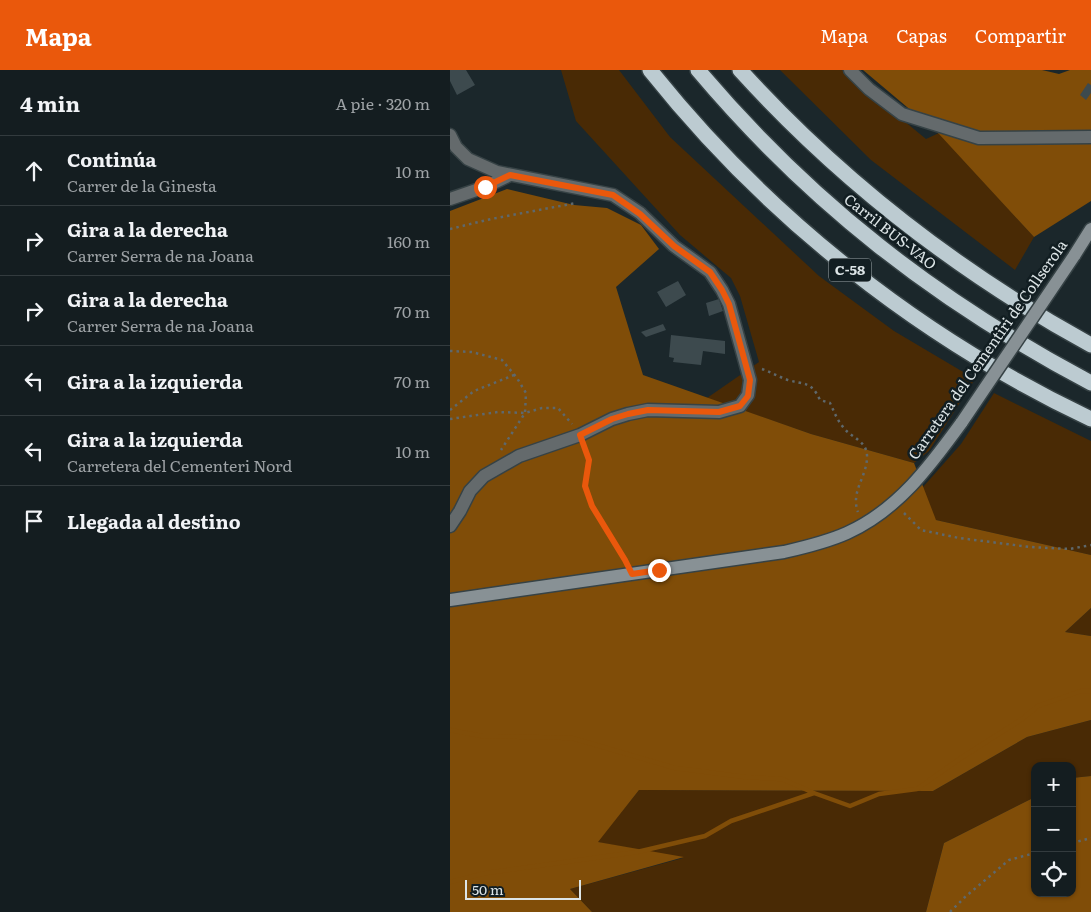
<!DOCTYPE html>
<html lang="es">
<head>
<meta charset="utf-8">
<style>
  body { margin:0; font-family:Literata,serif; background:#1d2629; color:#f1f3f6 }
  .controls { position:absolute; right:15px; bottom:15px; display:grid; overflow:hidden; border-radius:10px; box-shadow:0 1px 4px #0004 }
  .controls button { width:45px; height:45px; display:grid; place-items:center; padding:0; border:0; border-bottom:1px solid #333b3e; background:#141d20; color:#f1f3f6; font:25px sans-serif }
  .scale { position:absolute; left:15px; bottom:12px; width:116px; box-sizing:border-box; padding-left:5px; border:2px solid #dde5e7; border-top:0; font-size:14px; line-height:18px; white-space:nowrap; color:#dde5e7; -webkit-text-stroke:4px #121e22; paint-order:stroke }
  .stop { position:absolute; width:15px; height:15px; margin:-11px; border:4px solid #ea580c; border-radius:50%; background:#fff }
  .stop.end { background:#ea580c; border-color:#fff; box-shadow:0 1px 5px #0008 }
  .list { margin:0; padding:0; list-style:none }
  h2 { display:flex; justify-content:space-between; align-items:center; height:65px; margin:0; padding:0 20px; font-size:21px }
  h2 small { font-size:16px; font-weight:400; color:#9da2a5 }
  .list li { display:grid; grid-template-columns:32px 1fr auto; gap:15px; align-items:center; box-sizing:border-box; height:70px; padding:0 20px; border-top:1px solid #333b3e }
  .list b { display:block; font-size:19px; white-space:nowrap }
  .list p { margin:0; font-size:16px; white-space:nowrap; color:#9da2a5 }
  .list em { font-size:16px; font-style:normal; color:#9da2a5 }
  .icon { flex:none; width:28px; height:28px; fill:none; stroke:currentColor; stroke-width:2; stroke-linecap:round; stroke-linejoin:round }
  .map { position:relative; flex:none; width:641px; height:842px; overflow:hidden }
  header { display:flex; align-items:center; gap:30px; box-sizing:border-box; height:70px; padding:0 25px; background:#ea580c; color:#fff }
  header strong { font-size:24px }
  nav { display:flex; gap:28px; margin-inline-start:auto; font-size:18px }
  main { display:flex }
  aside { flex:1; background:#141d20 }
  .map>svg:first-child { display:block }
  .green { fill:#492a05 }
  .forest { fill:#804d08 }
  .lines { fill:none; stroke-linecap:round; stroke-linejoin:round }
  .stream { stroke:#804d08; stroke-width:4.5 }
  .building { fill:#3d4a4e }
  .street-casing { stroke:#364245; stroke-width:15 }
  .secondary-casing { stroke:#364245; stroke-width:15 }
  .highway-casing { stroke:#364245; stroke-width:18 }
  .path { stroke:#5e686c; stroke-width:2.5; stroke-dasharray:2.5 4; stroke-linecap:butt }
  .street { stroke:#646a6c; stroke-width:12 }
  .secondary { stroke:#889195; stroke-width:12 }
  .highway { stroke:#bccbd1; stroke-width:15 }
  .secondary-bridge-casing { stroke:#364245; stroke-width:15; stroke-linecap:butt }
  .secondary-bridge { stroke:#889195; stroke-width:12 }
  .route { stroke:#ea580c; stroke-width:6 }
  .labels { text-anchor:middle; stroke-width:5; stroke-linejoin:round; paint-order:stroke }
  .shield { fill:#121e22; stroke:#a0a9ac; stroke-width:1 }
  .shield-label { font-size:14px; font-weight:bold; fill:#dde5e7 }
  .street-label { font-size:15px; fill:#dde5e7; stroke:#121e22 }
</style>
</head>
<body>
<header>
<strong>Mapa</strong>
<nav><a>Mapa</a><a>Capas</a><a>Compartir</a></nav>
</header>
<main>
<aside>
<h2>4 min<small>A pie · 320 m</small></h2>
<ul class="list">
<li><svg class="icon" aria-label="ahead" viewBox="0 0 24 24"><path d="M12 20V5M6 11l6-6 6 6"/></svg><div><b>Continúa</b><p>Carrer de la Ginesta</p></div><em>10 m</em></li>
<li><svg class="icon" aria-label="right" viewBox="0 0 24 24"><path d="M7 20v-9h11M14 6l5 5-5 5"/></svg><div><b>Gira a la derecha</b><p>Carrer Serra de na Joana</p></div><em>160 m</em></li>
<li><svg class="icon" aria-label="right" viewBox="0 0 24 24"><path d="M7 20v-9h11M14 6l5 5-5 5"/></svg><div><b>Gira a la derecha</b><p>Carrer Serra de na Joana</p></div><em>70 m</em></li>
<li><svg class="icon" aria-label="left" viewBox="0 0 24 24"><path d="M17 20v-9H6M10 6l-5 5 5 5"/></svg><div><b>Gira a la izquierda</b></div><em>70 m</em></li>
<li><svg class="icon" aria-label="left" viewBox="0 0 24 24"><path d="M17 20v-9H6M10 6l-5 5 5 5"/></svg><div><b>Gira a la izquierda</b><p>Carretera del Cementeri Nord</p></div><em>10 m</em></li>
<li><svg class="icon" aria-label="arrive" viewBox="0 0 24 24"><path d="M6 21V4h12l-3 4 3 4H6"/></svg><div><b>Llegada al destino</b></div></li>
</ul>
</aside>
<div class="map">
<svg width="641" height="842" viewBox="0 0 641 842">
  <rect width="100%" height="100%" fill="#1b272b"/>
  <path class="green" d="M111,0H169L220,67L369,206L444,261L525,309L479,381L464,393L361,364L257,328L309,292L290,226L281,208L230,165L126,51Z
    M330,0H392L476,69L489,63L584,167L565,200L421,90Z
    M544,323L641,371V485L486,450L465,426L511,374Z
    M641,538V566L615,562Z
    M641,650V706L622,708V696H585V727L494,773L476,842H142L120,819L233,788L147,772L189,720L483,721L577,667Z"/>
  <path class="forest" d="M413,0H592L609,4L620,0H641V131L584,167L489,64Z
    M57,119L124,135L157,138L191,155L209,179L166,217L193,305L361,364L464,393L486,450L641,485V538L615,562L641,566V650L577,667L483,721L189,720L148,772L234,787L120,819L142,842H0V141Z
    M641,706V842H476L494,773L585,727V823H622V708Z"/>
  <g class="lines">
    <path class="stream" d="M0,660L32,666L122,668L225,698L295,707L332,709L364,723
      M0,812L36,803L187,782L255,766L281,751L364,723L400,736L429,724L467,719L511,688L572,649L588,636L631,621H641"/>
  </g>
  <path class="building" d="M0,0H16L25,15L7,25L0,11Z
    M638,13L641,15V23L636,30L630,25Z
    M228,211L236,225L216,237L207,222Z
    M269,229L273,241L259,246L256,233Z
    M213,254L216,260L196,267L191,262Z
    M221,265L275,271V284L253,281L251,295L223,292L224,288L219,287Z"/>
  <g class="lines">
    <g class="street-casing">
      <path id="street" d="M400,0L419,19L452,44L529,68L641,67
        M0,65L6,77L18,89L47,102L163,125L190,143L224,176L260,202L272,220L279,234L300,310L298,325L290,336L269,342L198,340L178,344L162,349L130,365L69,386L34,406L20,421L10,441L0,456
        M0,129L35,117L60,105"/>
    </g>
    <g class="secondary-casing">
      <path id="secondary" d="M624,186L641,159
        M0,530L334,482C356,477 377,472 397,463C448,440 480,396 512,352"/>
    </g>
    <g class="highway-casing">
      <path id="highway" d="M200,0C318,148 470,268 641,349
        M248,0C361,134 487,231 641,313
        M290,0C391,111 510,203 641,275"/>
    </g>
    <path class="path" d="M0,159L41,149L126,133
      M0,281L22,282L52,290L67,308L76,323L75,343L51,380
      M312,299C321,302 329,307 338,310C355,315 361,311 370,330L380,333C384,341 387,350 393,357C401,368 416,370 417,385C418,406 400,421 408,442
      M0,340L24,321L64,305
      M0,349L48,342L75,343L92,338H108L122,354
      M135,379L139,390L135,416L142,436L176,491
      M454,443L471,460L509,468L580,477L620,479L641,475
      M622,773L641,768
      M500,842L515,827L559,790L585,783"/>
    <use href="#street" class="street"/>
    <use href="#secondary" class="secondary"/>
    <use href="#highway" class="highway"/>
    <g class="secondary-bridge-casing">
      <path id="secondary-bridge" d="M512,352L624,186"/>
    </g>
    <use href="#secondary-bridge" class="secondary-bridge"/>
  </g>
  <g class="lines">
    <path class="route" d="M35,117L60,105L163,125L190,144L224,176L260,202L272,220L279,234L300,310L298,326L290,336L269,342L198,340L178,344L162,349L130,365L139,390L135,416L142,436L175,490L182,504L209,500"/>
  </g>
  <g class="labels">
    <rect class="shield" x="379" y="188.5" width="42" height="23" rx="4"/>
    <g class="shield-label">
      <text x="400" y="205">C-58</text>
    </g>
    <g class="street-label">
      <text transform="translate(440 162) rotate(38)" y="5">Carril BUS-VAO</text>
      <text transform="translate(538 280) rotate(-55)" y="5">Carretera del Cementiri de Collserola</text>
    </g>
  </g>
</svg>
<div class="controls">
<button>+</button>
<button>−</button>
<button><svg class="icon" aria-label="locate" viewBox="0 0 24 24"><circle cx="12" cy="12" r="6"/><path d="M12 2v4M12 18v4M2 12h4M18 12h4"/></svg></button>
</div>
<div class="scale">50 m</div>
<div class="stop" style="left:35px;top:117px"></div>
<div class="stop end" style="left:209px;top:500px"></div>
</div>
</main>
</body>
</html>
